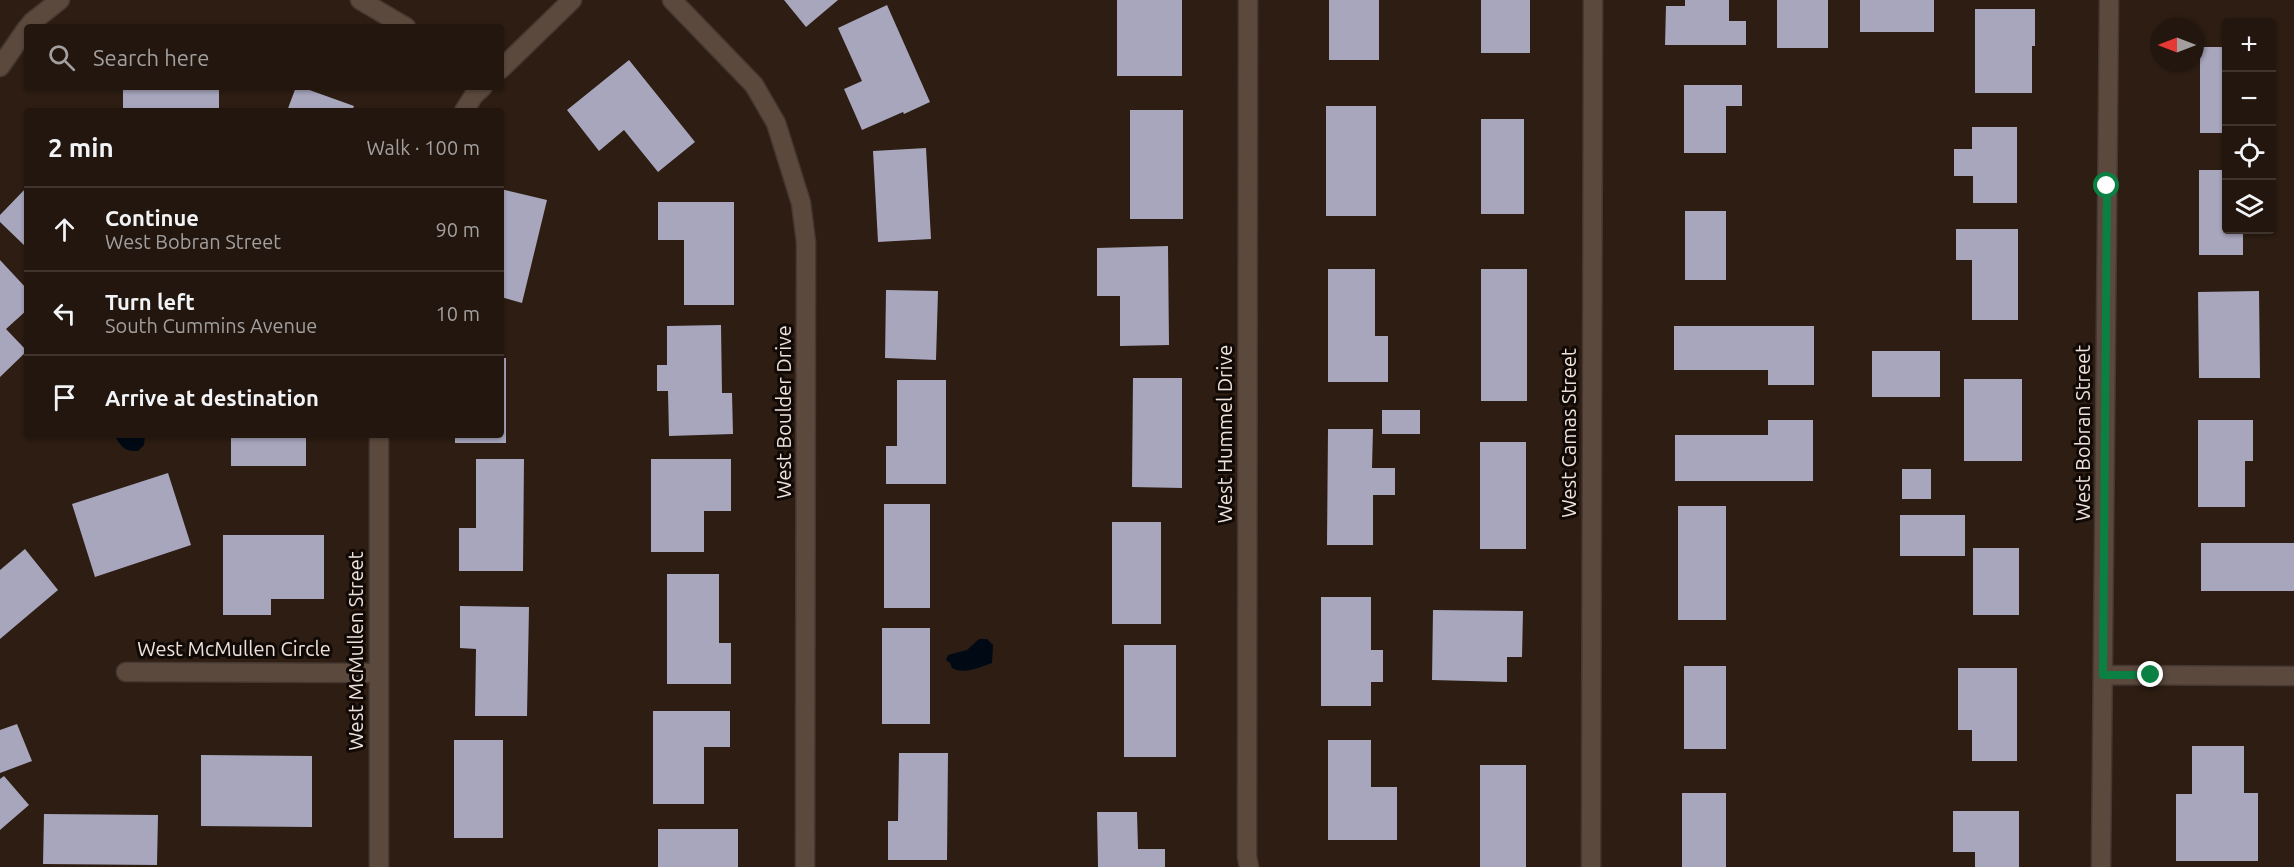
<!DOCTYPE html>
<html lang="en">
<head>
<meta charset="utf-8">
<style>
  body { margin:0; font-family:Ubuntu,sans-serif; background:#2a1f17; color:#f1f3f6 }
  .controls { position:absolute; right:18px; top:18px; display:grid; overflow:hidden; border-radius:6px; box-shadow:0 2px 4px #0004 }
  .controls button { width:54px; height:54px; display:grid; place-items:center; padding:0; border:0; border-bottom:2px solid #3f352e; background:#22160e; color:#f1f3f6; font:30px sans-serif }
  .compass { position:absolute; left:2150px; top:18px; width:54px; height:54px; border-radius:50%; background:#22160e; box-shadow:0 2px 4px #0004; rotate:270deg }
  .stop { position:absolute; width:18px; height:18px; margin:-14px; border:4px solid #0b8043; border-radius:50%; background:#fff }
  .stop.end { background:#0b8043; border-color:#fff; box-shadow:0 2px 6px #0008 }
  .list { margin:0; padding:0; list-style:none }
  h2 { display:flex; justify-content:space-between; align-items:center; height:78px; margin:0; padding:0 24px; font-size:26px }
  h2 small { font-size:20px; font-weight:400; color:#a29f9e }
  .list li { display:grid; grid-template-columns:39px 1fr auto; gap:18px; align-items:center; box-sizing:border-box; height:84px; padding:0 24px; border-top:2px solid #3f352e }
  .list b { display:block; font-size:22px; white-space:nowrap }
  .list p { margin:0; font-size:20px; white-space:nowrap; color:#a29f9e }
  .list em { font-size:20px; font-style:normal; color:#a29f9e }
  .icon { flex:none; width:33px; height:33px; fill:none; stroke:currentColor; stroke-width:2; stroke-linecap:round; stroke-linejoin:round }
  .map { position:relative; flex:none; width:2294px; height:867px; overflow:hidden }
  .search { position:absolute; background:#22160e; box-shadow:0 2px 4px #0004; left:24px; top:24px; width:480px; height:66px; display:flex; align-items:center; gap:15px; box-sizing:border-box; padding:0 21px; border-radius:6px; color:#a29f9e; font-size:22px }
  .panel { position:absolute; background:#22160e; box-shadow:0 2px 4px #0004; left:24px; top:108px; width:480px; height:330px; border-radius:6px }
  .map>svg:first-child { display:block }
  .water { fill:#000914 }
  .building { fill:#a7a6bd }
  .lines { fill:none; stroke-linecap:round; stroke-linejoin:round }
  .street-casing { stroke:#453731; stroke-width:21 }
  .street { stroke:#5c493d; stroke-width:18 }
  .route { stroke:#0b8043; stroke-width:8 }
  .labels { text-anchor:middle; stroke-width:6; stroke-linejoin:round; paint-order:stroke }
  .street-label { font-size:20px; fill:#ede1da; stroke:#100905 }
</style>
</head>
<body>
<div class="map">
<svg width="2294" height="867" viewBox="0 0 2294 867">
  <rect width="100%" height="100%" fill="#2d1d12"/>
  <path class="water" d="M114,435H145L144,445L138,451C124,452 121,446 114,435Z
    M979,639H987L993,645L992,663C979,667 965,675 952,668L950,663L946,660L948,655L967,650Z"/>
  <path class="building" d="M784,0H838L806,27Z
    M1117,0H1182V76H1117Z
    M1329,0H1379V60H1329Z
    M1481,0H1530V53H1481Z
    M1685,0H1729V21H1746V45H1665L1666,6H1685Z
    M1777,0H1828V48H1777Z
    M1860,0H1934V32H1860Z
    M887,5L930,102L904,114L903,112L862,130L844,89L862,81L838,28Z
    M1975,9H2035V46H2032V93H1975Z
    M2200,47H2226V133H2200Z
    M629,60L695,142L658,172L624,130L599,151L567,110Z
    M1684,85H1742V106H1726V153H1684Z
    M123,87H219V111H123Z
    M296,87H301L354,106L352,111H287Z
    M1326,106H1376V216H1326Z
    M1130,110H1183V219H1130Z
    M1481,119H1524V214H1481Z
    M1972,127H2017V203H1973V176H1954V149H1972Z
    M926,148L931,239L878,242L873,151Z
    M2199,170H2226V230H2243V255H2199Z
    M27,187V248L0,222V215Z
    M501,189L547,200L522,303L501,297Z
    M658,202H734V305H684V240H658Z
    M1685,211H1726V280H1685Z
    M1956,229H2018V320H1972V260H1956Z
    M1168,246L1169,345L1120,346V296H1097V248Z
    M0,260L27,289V310L6,329L27,351L0,377Z
    M1328,269H1375V336H1388V382H1328Z
    M1481,269H1527V401H1481Z
    M886,290L938,291L936,360L885,358Z
    M2259,291L2260,378H2199L2198,292Z
    M721,325L722,393H732L733,434L669,436L668,391H657V365H667V326Z
    M1674,326H1814V385H1768V370H1674Z
    M1872,351H1940V397H1872Z
    M501,358H506V443H455V435H501Z
    M1133,378H1182V488L1132,487Z
    M1964,379H2022V461H1964Z
    M897,380H946V484H886V446H897Z
    M1382,410H1420V434H1382Z
    M1768,420H1813V481H1675V435H1768Z
    M2198,420H2253V461H2245V507H2198Z
    M1328,429H1373L1372,468H1395V495H1373V545H1327Z
    M231,435H306V466H231Z
    M1480,442H1526V549H1480Z
    M476,459H524L523,571H459V528H476Z
    M651,459H731V511H704V552H651Z
    M1902,469H1931V499H1902Z
    M168,473L191,545L95,577L72,504Z
    M884,504H930V608H884Z
    M1678,506H1726V620H1678Z
    M1900,515H1965V556H1900Z
    M1112,522H1161V624H1112Z
    M223,535H324V599H271V615H223Z
    M2201,543H2294V591H2201Z
    M1973,548H2019V615H1973Z
    M25,549L58,590L0,639V570Z
    M667,574H719V643H731V684H667Z
    M1321,597H1371V650H1383V682H1371V706H1321Z
    M460,606L529,607L527,716H475L476,649L460,648Z
    M1433,610L1523,611L1522,657H1507V682L1432,680Z
    M882,628H930V724H882Z
    M1124,645H1176V757H1124Z
    M1684,666H1726V749H1684Z
    M1958,668H2017V761H1972V730H1958Z
    M653,711H730V747H704V804H653Z
    M17,724L32,761L0,773V730Z
    M454,740H503V838H454Z
    M1328,740H1371V787H1397V840H1328Z
    M2192,746H2244V793H2258V861H2176V794H2192Z
    M899,753H948L947,860H888V821H898Z
    M201,755L312,756V827L201,826Z
    M1480,765H1526V867H1480Z
    M4,776L29,805L0,830V779Z
    M1682,793H1726V867H1682Z
    M1953,811H2019V867H1975V852H1953Z
    M1097,812H1137L1138,849H1165V867H1098Z
    M44,814L158,815L157,865L43,864Z
    M658,829H738V867H658Z"/>
  <g class="lines">
    <g class="street-casing">
      <path id="street" d="M360,0L406,27
        M672,0L754,85L776,123L801,203L806,242L805,867
        M1248,0L1247,857L1249,867
        M28,27L32,22L60,0
        M0,67L27,28
        M501,69L572,0
        M464,111L474,95L483,87
        M126,672L379,673
        M2103,675L2294,676
        M379,867V435
        M1591,867L1593,0
        M2101,867L2109,0"/>
    </g>
    <use href="#street" class="street"/>
  </g>
  <g class="lines">
    <path class="route" d="M2107,186L2103,675H2151"/>
  </g>
  <g class="labels">
    <g class="street-label">
      <text transform="translate(784 412) rotate(-90)" y="7">West Boulder Drive</text>
      <text transform="translate(1569 433) rotate(-90)" y="7">West Camas Street</text>
      <text transform="translate(2083 433) rotate(-90)" y="7">West Bobran Street</text>
      <text transform="translate(1225 434) rotate(-90)" y="7">West Hummel Drive</text>
      <text x="234" y="656">West McMullen Circle</text>
      <text transform="translate(356 651) rotate(-90)" y="7">West McMullen Street</text>
    </g>
  </g>
</svg>
<div class="controls">
<button>+</button>
<button>−</button>
<button><svg class="icon" aria-label="locate" viewBox="0 0 24 24"><circle cx="12" cy="12" r="6"/><path d="M12 2v4M12 18v4M2 12h4M18 12h4"/></svg></button>
<button><svg class="icon" aria-label="layers" viewBox="0 0 24 24"><path d="M12 4l9 5-9 5-9-5zM3 14l9 5 9-5"/></svg></button>
</div>
<svg class="compass" viewBox="-18 -18 36 36"><path d="M0-13l5 13h-10z" fill="#e53935"/><path d="M0 13l5-13h-10z" fill="#a29f9e"/></svg>
<div class="stop" style="left:2107px;top:186px"></div>
<div class="stop end" style="left:2151px;top:675px"></div>
<div class="search"><svg class="icon" aria-label="search" viewBox="0 0 24 24"><circle cx="10" cy="10" r="6"/><path d="M15 15l6 6"/></svg>Search here</div>
<section class="panel">
<h2>2 min<small>Walk · 100 m</small></h2>
<ul class="list">
<li><svg class="icon" aria-label="ahead" viewBox="0 0 24 24"><path d="M12 20V5M6 11l6-6 6 6"/></svg><div><b>Continue</b><p>West Bobran Street</p></div><em>90 m</em></li>
<li><svg class="icon" aria-label="left" viewBox="0 0 24 24"><path d="M17 20v-9H6M10 6l-5 5 5 5"/></svg><div><b>Turn left</b><p>South Cummins Avenue</p></div><em>10 m</em></li>
<li><svg class="icon" aria-label="arrive" viewBox="0 0 24 24"><path d="M6 21V4h12l-3 4 3 4H6"/></svg><div><b>Arrive at destination</b></div></li>
</ul>
</section>
</div>
</body>
</html>
